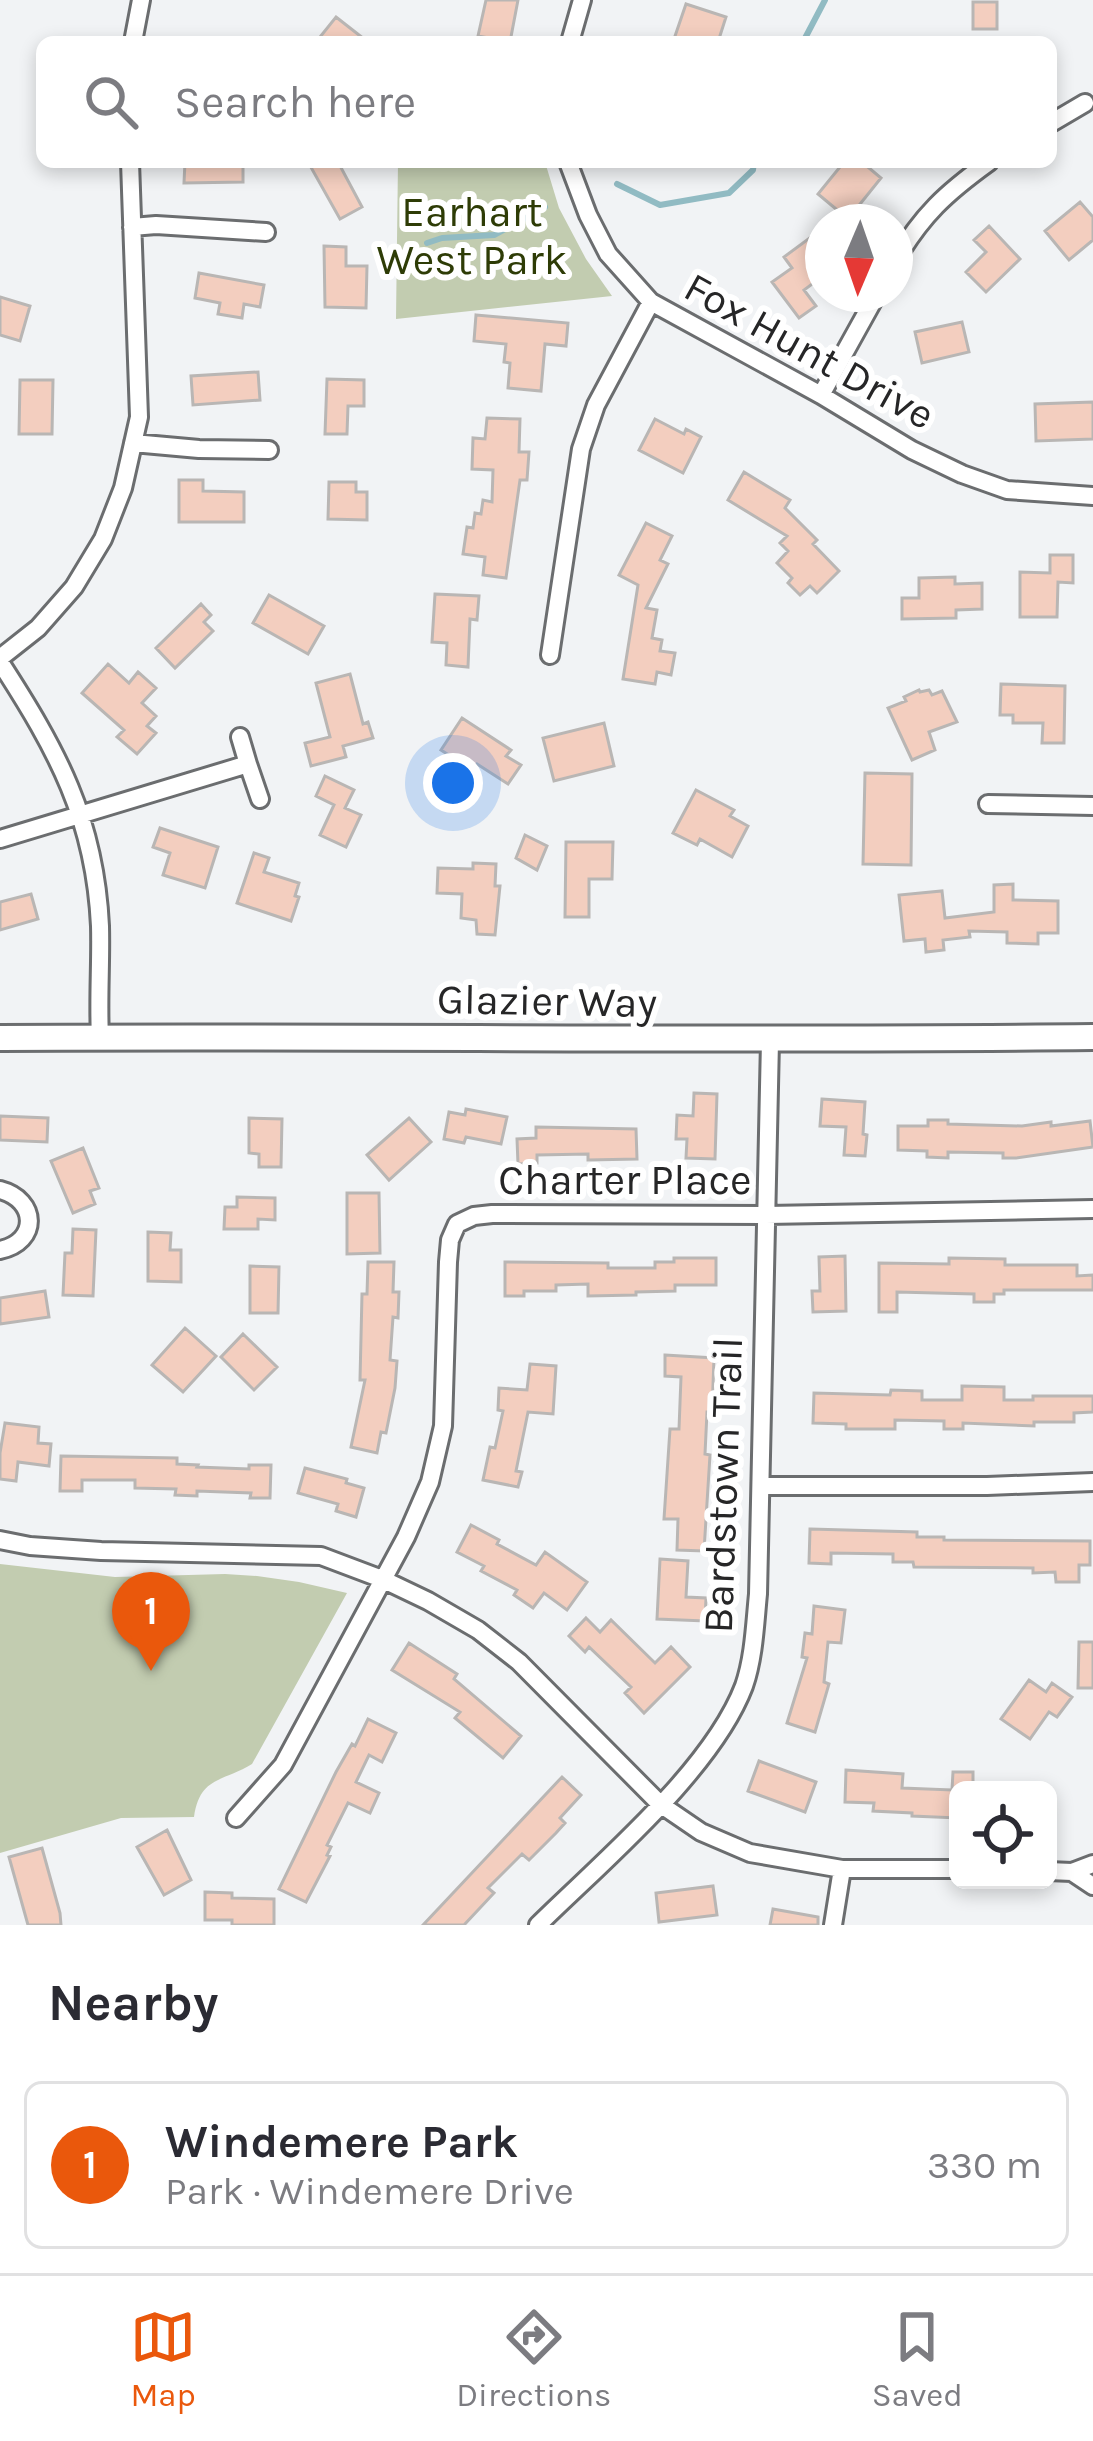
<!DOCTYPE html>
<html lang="en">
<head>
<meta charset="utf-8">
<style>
  body { margin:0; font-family:Karla,sans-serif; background:#f7f7f7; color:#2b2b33 }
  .controls { position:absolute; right:36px; bottom:36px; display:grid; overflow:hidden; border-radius:18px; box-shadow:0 6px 18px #0003 }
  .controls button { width:108px; height:108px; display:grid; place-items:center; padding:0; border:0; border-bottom:3px solid #e1e1e2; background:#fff; color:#2b2b33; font:60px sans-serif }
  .compass { position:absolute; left:805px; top:204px; width:108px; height:108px; border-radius:50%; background:#fff; box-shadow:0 6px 18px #0003; rotate:182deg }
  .you { position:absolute; left:453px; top:783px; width:42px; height:42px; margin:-30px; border:9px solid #fff; border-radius:50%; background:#1a73e8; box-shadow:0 0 0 18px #1a73e833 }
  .badge { display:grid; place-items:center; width:78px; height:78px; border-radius:50%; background:#ea580c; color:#fff; font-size:39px; font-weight:700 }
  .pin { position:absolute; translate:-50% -99px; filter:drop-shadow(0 3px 6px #0008) }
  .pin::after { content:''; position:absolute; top:63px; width:42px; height:36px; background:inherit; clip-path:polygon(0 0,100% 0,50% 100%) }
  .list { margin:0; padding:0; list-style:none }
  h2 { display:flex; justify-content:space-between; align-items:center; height:156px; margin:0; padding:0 48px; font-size:51px }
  h2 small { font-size:39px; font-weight:400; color:#7c7c81 }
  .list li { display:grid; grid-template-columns:78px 1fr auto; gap:36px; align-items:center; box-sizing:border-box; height:168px; margin:0 24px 24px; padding:0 24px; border:3px solid #e1e1e2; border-radius:18px }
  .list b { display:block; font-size:45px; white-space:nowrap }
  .list p { margin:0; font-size:39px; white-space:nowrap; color:#7c7c81 }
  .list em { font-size:39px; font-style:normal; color:#7c7c81 }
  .icon { flex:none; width:66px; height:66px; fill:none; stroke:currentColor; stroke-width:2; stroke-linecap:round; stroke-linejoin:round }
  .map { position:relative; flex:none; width:1093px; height:1925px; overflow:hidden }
  .search { position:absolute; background:#fff; box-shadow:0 6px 18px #0003; left:36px; right:36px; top:36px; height:132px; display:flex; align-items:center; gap:30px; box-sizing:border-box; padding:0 42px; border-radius:18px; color:#7c7c81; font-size:45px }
  .sheet { height:348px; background:#fff }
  nav { display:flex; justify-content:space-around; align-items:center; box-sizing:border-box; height:168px; border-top:3px solid #e1e1e2; background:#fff; font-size:33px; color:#7c7c81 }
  nav a { display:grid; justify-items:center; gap:6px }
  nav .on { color:#ea580c }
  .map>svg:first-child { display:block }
  .green { fill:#c2ccb0 }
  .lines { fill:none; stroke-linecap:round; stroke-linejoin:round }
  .stream { stroke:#91bbc3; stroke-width:6 }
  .building { fill:#f3cebf; stroke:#b9b6b4; stroke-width:3 }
  .street-casing { stroke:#6b6d6f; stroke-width:22 }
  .secondary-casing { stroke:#6b6d6f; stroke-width:30 }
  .street { stroke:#fff; stroke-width:16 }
  .secondary { stroke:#fff; stroke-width:24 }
  .labels { text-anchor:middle; stroke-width:12; stroke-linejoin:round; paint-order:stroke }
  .park-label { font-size:42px; fill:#2e3c06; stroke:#fff }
  .street-label { font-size:42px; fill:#262627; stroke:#fff }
</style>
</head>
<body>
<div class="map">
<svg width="1093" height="1925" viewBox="0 0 1093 1925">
  <rect width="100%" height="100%" fill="#f1f3f5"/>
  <path class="green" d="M398,162H545L559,208L586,259L612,296L396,319Z
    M0,1564L115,1577L225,1574L257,1576L299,1582L347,1593L252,1764C223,1782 200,1776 194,1817L121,1818L0,1853Z"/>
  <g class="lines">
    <path class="stream" d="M803,42L825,0
      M617,184L660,205L729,193L753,170L754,162
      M427,243L442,238L494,235L545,207"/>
  </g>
  <path class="building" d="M486,0H518L510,42L478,36Z
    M973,2H997V29H973Z
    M686,4L726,17L718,42H673Z
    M336,17L368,42H316Z
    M185,162H243V182L184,183Z
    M308,162H338L362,207L340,219Z
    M844,162H862L881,178L848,219L818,194Z
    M1080,202L1093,217V240L1069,260L1045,231Z
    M989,226L1020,259L986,292L966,272L986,252L974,240Z
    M811,237L823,252V276L804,290L816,306L799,318L772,282L792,268L784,257Z
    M324,246L346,247V266H367L366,308L325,307Z
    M199,273L264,285L260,307L244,304L242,318L218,314L220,303L195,298Z
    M0,297L30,306L20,341L0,335Z
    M476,315L568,323L566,346L545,344L541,391L508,388L510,363L504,362L506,344L474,341Z
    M962,322L969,352L922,363L915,332Z
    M258,372L260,400L193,405L191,376Z
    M327,379L364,380V406H348L347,434H325Z
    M20,380H53L52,434H19Z
    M1093,402V439L1036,441L1035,404Z
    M487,418L520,419L519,452H529L527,480H520L506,578L483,575L485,557L463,554L467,527L473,528L475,513L481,514L483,500L492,502L493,470L472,469L473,438L485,439Z
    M655,419L684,434L686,429L701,437L683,473L639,450Z
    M744,472L790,500L785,508L817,540L813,544L839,571L817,593L810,586L800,595L788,583L792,578L777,563L788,551L780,543L787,536L728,500Z
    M179,480H203V491L244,492V522H179Z
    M329,482H356V492H367V520L328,519Z
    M646,523L672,536L660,560L668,564L646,608L657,610L652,638L662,640L660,651L675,653L671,675L657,672L655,684L623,679L638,585L619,575Z
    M1050,555H1073V583L1058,582L1057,617H1020V572L1050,573Z
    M955,577V584L982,583V609L956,610V618L902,619V598H919V578Z
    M435,594L479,596L477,620L470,619L468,667L446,665L447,643L432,642Z
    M269,595L324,626L308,654L253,623Z
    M201,604L211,615L204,622L213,631L175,668L156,648Z
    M108,664L129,683L138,672L156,688L142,703L156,716L147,726L156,733L137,754L117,737L124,730L82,693Z
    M350,674L363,724L368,722L373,738L343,746L346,757L311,766L305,743L330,737L316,683Z
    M1001,684L1065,686L1064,743H1042L1043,723H1013V715H1000Z
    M919,690L920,692L929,690L932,695L942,691L957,722L929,732L935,750L912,760L888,708L906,701L904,697Z
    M462,718L511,750L506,756L521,765L508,784L477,764L472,770L441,750Z
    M604,723L614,766L554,781L543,738Z
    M865,773L912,774L911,865L863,864Z
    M325,776L354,790L345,808L361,815L346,847L320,835L334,805L316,796Z
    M696,790L734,810L730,816L748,826L732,857L700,839L697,845L673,833Z
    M160,828L218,847L205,888L163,875L170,853L153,847Z
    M525,835L547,846L537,870L516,858Z
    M566,842H613L612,879H589V917H565Z
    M254,853L269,858L264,872L299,883L295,896L299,897L291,921L237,903Z
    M473,863L496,864L495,886H500L495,935L477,934L476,920L461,918L462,894L437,893L438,868L473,869Z
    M1013,884V900L1058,901V933H1038V944L1007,943V932L969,931L970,937L943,940L944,950L926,952L925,939L904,941L899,895L942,891L945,918L994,912V885Z
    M31,894L38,919L0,930V902Z
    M694,1093L717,1094L715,1159L686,1158L687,1139H676L677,1115L693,1116Z
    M822,1099L865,1102L863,1134L867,1135L865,1156L844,1155L846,1127L820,1126Z
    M466,1109L507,1117L501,1144L466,1137L464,1143L444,1139L449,1112L465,1115Z
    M0,1116L48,1118L47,1142L0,1140Z
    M249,1118L282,1119L281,1167H259V1154L249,1153Z
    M409,1118L431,1142L389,1180L367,1155Z
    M928,1120H948V1124L1022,1126L1051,1122V1126L1090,1121L1093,1147L1016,1158H1003V1153L948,1152V1158L927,1157V1151L898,1150V1126H928Z
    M536,1127L636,1129L637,1159L588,1160V1154L537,1155V1163L518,1164L517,1139L536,1138Z
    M83,1148L99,1188L90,1191L95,1204L73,1213L51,1161Z
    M347,1193H379L380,1253L347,1254Z
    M237,1197L275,1198V1220L258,1219V1229H224L225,1207H237Z
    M73,1229L96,1230L93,1296L63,1295L65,1253H72Z
    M148,1232L171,1233L170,1250H181V1282L148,1281Z
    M845,1256L846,1311L813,1312L812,1291H820L819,1257Z
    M674,1258H716V1285H675V1291L636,1292V1295L588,1296V1284L556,1285V1291H524V1296H505V1262L608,1263V1268H655V1262H674Z
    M949,1258L1005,1259V1265H1077V1276L1093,1275V1290H1004V1294H994V1302H974V1294L897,1292V1312H879V1263L949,1264Z
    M368,1262H394L393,1292H399L398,1318L393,1317L390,1360L397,1361L395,1388L386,1433L381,1432L377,1453L351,1447L365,1380H360L362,1294H367Z
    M250,1266L279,1267L278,1313H250Z
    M45,1291L49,1317L0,1324V1298Z
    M185,1328L216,1356L183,1392L152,1365Z
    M243,1334L277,1367L254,1390L221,1357Z
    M665,1355L714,1358L712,1412H707L705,1454L710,1455L704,1551L677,1550L678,1519H664L670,1429H679L681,1377L665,1376Z
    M530,1364L556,1366L553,1414L528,1412L516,1471L522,1472L518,1487L483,1480L490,1447L495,1448L503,1411L498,1410L499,1388L527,1390Z
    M962,1386L1004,1387V1400H1033V1396H1093V1412L1074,1413V1422H1034V1426L963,1423V1429H944V1421L895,1420V1429H846V1424L813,1423L814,1393L890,1395L891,1390L922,1391V1400H962Z
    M5,1423L39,1427L38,1443L51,1444L49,1466L18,1462L16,1481L0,1479V1453Z
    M61,1456L177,1458V1464L198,1465L197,1467L249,1469V1465H271L270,1498H250L251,1493L197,1491V1496L175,1495L176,1489L135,1488V1480H82V1491H60Z
    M305,1468L347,1479L346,1483L364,1488L356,1517L336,1511L338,1504L298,1493Z
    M471,1525L499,1540L497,1544L536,1565L545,1552L587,1582L567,1610L544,1593L533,1608L514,1595L517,1590L481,1571L484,1566L457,1552Z
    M810,1529L917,1532V1537H944V1540L1090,1541V1565H1079V1582H1056L1055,1572L1033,1573V1568L914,1567L913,1562H893V1554L831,1553V1564L809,1563Z
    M660,1559L688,1561L686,1597L706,1598L705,1621L657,1619Z
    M814,1606L845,1610L841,1643L828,1642L824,1682L829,1684L815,1732L787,1723L807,1658L802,1657L805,1633L812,1634Z
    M586,1618L600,1632L611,1620L655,1663L671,1647L690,1667L644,1713L625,1693L631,1687L589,1647L585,1652L569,1636Z
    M1079,1642H1093V1688H1078Z
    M409,1643L457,1674L454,1679L521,1736L503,1758L455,1718L460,1712L392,1670Z
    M1029,1680L1046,1692L1052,1683L1072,1697L1057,1717L1049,1712L1030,1739L1001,1719Z
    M368,1719L396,1733L382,1762L369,1755L356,1782L379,1793L370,1813L348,1803L327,1845L331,1847L327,1855L330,1856L306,1902L279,1889L336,1772L352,1744L355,1746Z
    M759,1761L816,1782L805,1812L748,1791Z
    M846,1770L903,1774L902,1788L952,1790L953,1772H973V1790H958V1818L912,1816V1813L873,1811L874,1803L845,1802Z
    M562,1777L581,1795L560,1818L565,1823L556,1833L529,1860L522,1854L488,1888L494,1893L464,1925H423Z
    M167,1830L191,1880L164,1895L137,1847Z
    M42,1848L60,1913L61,1925H28L9,1857Z
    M713,1886L717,1915L659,1922L656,1893Z
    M205,1892L232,1893V1898L274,1899V1925H232V1920H205Z
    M773,1909L818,1917V1925H770Z"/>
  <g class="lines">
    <g class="street-casing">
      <path id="street" d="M133,42L141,0
        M570,42L582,0
        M1051,123L1085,103
        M568,162L588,215L608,254L651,302L821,395L912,450L962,474L1007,490L1093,496
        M132,227L156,225L266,232
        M895,261C922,215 946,193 989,162
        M821,395L877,294
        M133,443L199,449L269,450
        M550,655L581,449L596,405L651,302
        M0,658L38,628L74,587L103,539L123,488L139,417L130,162
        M0,662C57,750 95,819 100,926C101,963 98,1000 100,1037
        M240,737L248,764
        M988,804L1093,806
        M0,839L248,764L260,799
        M0,1190C38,1200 39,1242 0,1250
        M761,1486H987L1093,1482
        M0,1540L30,1546L101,1551L321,1556L382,1579L428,1601L478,1630L519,1662L660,1804L701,1832L750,1853L842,1869H958
        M236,1818L283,1765L406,1537L430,1482L443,1426L448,1262L450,1240L457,1224L474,1216L492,1214L767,1215L1093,1209
        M1048,1871L1072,1872L1093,1864
        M1072,1872L1093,1886
        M538,1925C603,1861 712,1770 744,1686C754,1657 755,1624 758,1594L770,1041
        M833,1925L842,1869"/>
    </g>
    <g class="secondary-casing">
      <path id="secondary" d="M0,1038C364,1036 729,1041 1093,1037"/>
    </g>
    <use href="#street" class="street"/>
    <use href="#secondary" class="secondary"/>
  </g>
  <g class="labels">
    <g class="park-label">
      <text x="472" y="226">Earhart<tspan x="472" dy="48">West Park</tspan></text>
    </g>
    <g class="street-label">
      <text transform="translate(810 350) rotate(29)" y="15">Fox Hunt Drive</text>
      <text transform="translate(547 1000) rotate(1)" y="15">Glazier Way</text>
      <text x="625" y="1194">Charter Place</text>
      <text transform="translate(722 1485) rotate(-88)" y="15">Bardstown Trail</text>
    </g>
  </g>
</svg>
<div class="controls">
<button><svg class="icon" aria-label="locate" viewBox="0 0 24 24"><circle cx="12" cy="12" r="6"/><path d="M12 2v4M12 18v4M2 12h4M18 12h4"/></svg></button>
</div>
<svg class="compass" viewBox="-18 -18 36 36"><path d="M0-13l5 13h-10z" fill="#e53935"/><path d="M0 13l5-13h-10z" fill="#7c7c81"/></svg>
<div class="you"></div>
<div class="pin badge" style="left:151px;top:1671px">1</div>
<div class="search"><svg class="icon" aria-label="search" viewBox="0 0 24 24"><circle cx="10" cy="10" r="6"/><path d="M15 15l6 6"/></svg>Search here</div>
</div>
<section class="sheet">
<h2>Nearby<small></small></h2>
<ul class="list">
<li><span class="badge">1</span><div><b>Windemere Park</b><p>Park · Windemere Drive</p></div><em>330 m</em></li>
</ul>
</section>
<nav>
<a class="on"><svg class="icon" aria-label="map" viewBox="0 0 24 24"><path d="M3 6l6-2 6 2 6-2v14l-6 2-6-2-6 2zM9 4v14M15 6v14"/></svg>Map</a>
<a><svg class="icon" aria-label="directions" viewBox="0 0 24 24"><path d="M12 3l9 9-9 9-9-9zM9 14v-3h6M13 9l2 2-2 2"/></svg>Directions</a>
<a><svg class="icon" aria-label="saved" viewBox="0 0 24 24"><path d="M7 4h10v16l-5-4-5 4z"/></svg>Saved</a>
</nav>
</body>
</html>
